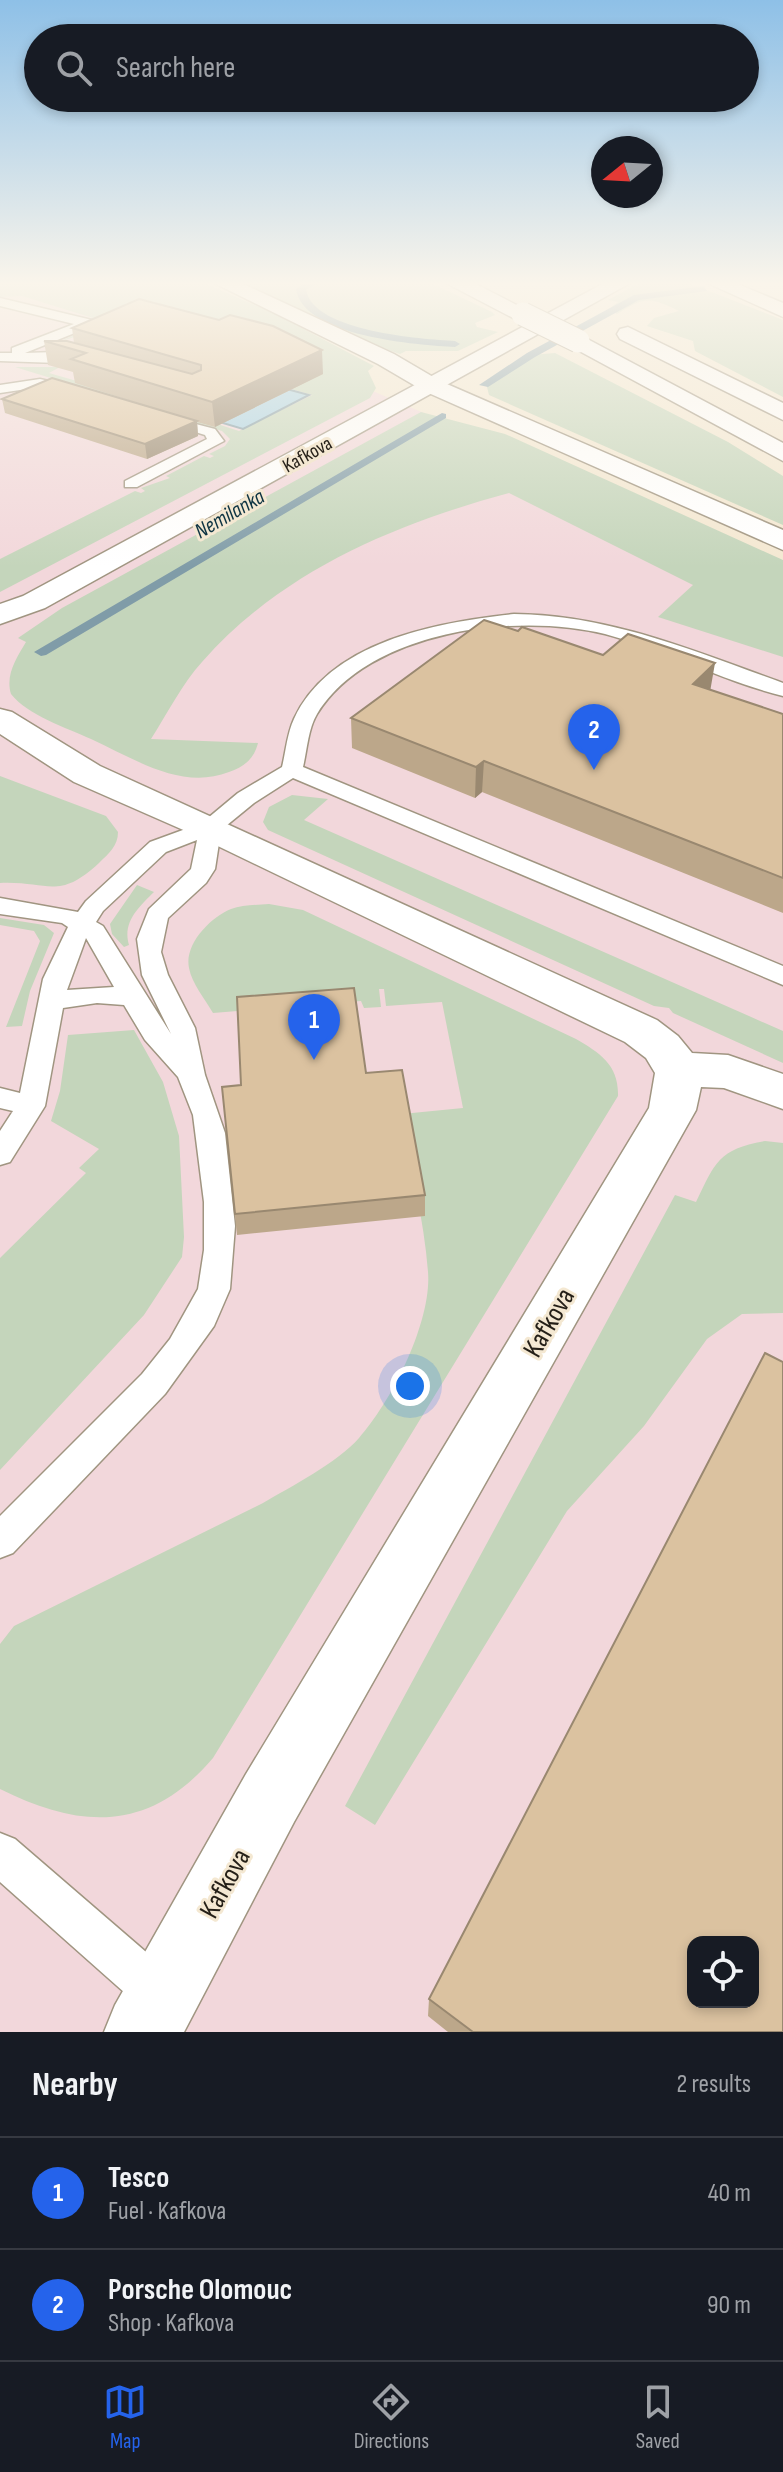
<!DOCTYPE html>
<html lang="en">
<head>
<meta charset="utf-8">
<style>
  body { margin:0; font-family:"Sofia Sans Condensed",sans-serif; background:#20242c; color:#f1f3f6 }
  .controls { position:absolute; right:24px; bottom:24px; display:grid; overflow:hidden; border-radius:16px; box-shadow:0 4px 12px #0003 }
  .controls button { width:72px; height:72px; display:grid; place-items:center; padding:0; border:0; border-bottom:2px solid #363941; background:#171b24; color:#f1f3f6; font:40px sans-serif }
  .compass { position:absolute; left:591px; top:136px; width:72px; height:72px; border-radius:50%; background:#171b24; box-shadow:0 4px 12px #0003; rotate:252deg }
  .you { position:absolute; left:410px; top:1386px; width:28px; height:28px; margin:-20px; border:6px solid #fff; border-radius:50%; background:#1a73e8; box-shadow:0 0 0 12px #1a73e833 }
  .badge { display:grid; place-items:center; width:52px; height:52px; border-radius:50%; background:#2563eb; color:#fff; font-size:26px; font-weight:700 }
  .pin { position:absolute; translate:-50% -66px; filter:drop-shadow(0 2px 4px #0008) }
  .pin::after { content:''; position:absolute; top:42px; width:28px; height:24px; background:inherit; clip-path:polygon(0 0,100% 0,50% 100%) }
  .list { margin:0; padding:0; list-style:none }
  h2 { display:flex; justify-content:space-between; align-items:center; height:104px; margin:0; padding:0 32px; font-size:34px }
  h2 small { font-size:26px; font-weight:400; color:#9ea1a6 }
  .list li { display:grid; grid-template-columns:52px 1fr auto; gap:24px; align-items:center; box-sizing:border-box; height:112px; padding:0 32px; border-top:2px solid #363941 }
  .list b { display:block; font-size:30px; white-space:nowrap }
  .list p { margin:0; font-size:26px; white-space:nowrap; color:#9ea1a6 }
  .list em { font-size:26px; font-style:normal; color:#9ea1a6 }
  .icon { flex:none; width:44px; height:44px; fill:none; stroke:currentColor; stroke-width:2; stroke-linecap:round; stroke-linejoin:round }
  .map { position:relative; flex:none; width:783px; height:2032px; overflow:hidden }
  .search { position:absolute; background:#171b24; box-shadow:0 4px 12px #0003; left:24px; right:24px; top:24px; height:88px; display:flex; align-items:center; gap:20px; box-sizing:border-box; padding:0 28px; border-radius:44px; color:#9ea1a6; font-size:30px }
  .sheet { height:328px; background:#171b24 }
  nav { display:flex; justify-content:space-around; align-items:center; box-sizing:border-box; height:112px; border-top:2px solid #363941; background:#171b24; font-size:22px; color:#9ea1a6 }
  nav a { display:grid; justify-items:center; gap:4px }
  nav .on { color:#2563eb }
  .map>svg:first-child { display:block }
  .commercial { fill:#f2d7db; fill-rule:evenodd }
  .green { fill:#c4d5bb; fill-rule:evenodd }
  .water { fill:#a7d2e6; stroke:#809ca8; stroke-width:2 }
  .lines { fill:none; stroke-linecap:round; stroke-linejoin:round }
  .stream { fill:#809ca8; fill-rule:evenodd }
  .service-casing { stroke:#a09581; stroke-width:3 }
  .minor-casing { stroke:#a09581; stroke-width:3 }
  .tertiary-casing { stroke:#a09581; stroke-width:3 }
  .primary-casing { stroke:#a09581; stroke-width:3 }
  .service { fill:#fff; fill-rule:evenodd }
  .minor { fill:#fff; fill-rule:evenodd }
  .tertiary { fill:#fff; fill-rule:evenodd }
  .primary { fill:#fff; fill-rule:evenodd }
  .primary-bridge-casing { stroke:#a09581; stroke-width:25; stroke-linecap:butt }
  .primary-bridge { stroke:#fff; stroke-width:23 }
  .wall { fill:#bca78a }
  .shaded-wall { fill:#998870 }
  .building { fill:#dbc2a0; stroke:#998870; stroke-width:2; fill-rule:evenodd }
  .labels { text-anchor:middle; stroke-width:6; stroke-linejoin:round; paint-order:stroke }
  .far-street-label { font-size:20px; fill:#241f17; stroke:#f4e8d2 }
  .far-water-label { font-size:22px; font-style:italic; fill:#0d3342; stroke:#f4e8d2 }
  .near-street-label { font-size:28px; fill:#241f17; stroke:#f4e8d2 }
</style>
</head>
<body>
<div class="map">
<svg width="783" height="2032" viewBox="0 0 783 2032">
  <rect width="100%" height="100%" fill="#f4e8d2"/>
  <path class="commercial" d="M0,282H120L470,433L783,579V2032H0ZM693,1942H753V2002H693Z"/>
  <path class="green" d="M0,282H202L275,314L374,366L368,371L376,388L370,398L0,592V559L135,491L141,493L145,491L141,488L170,478L166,476L204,456L210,458L214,456L209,454L225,446L230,439L222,431L15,367H60L49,373L115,392L112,324L48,346L106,322L22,296L0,297ZM270,383L312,395L239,431L199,418Z
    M241,282H429L492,312L495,315L475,323L477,327L498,332L458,351H406L400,354L379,347Z
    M641,282L691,284L783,320V397L695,351L693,341L647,326L654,318L679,311C650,297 645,296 617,314L609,309L618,302L608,300Z
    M555,353L728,442L783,476V525L489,395L486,383L531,355Z
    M421,412L505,434L783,560V657L658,617L693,585L509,493C395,524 282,571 202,662C182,684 167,714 151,739L258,743C254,759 244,767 229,772C181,791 133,758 91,739C67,728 27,715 11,694C5,675 17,657 26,642L18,638L62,608Z
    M0,776L106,816L118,832C118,846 109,853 99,863C58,901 49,881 0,883Z
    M292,795L328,799L304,820L783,1031V1063L673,1013L669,1008L654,1006L268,830L263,822L269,807Z
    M137,885L154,892C139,907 122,922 129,945L124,947L112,934L110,924Z
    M269,904L303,910L576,1039C600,1053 619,1065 618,1096L213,1758C150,1832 82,1830 0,1789V1644L14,1626L263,1503C292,1486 337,1463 359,1438C392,1401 432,1321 428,1272C424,1219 410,1166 402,1114L463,1108L442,1002L386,1006L384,989H379L381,1007L364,1008L361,1001L213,1013C205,999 192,984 189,968C184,944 211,917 231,909C242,905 257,905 269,904Z
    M0,918L44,925L54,933L30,991L22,1026L6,1027L40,941L34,931L0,925Z
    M134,1030L163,1082L179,1136L184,1237L182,1257L144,1315L0,1470V1258L86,1173L79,1168L99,1149L51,1121L60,1091L68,1035Z
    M765,1141L783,1143V1313L742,1314L707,1339L644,1426L567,1511L375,1825L345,1806L675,1195L696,1202C715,1162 719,1149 765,1141Z"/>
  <path class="water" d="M272,385L309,395L243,429L206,418Z"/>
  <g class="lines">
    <path class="stream" d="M306,282H318L306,290C314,332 422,339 455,341L460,344L455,347C419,345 303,337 296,289Z
      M704,286L707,291L639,300L535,357L488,387L479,385L527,353L634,295Z
      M442,413L446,414V418L46,655L41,656L34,652Z"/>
    <g class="service-casing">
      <path id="service" d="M0,298L92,320V326L25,353L55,352L87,358V364L0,361V353H12V348L74,324L0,306Z
        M40,379L80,388L82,391L75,395L40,387L0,393V385Z
        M157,414L215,429L224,441L137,487H125V481L207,439L205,435L157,420Z
        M514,614C610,615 694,651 783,683V696C722,681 666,650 605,634C517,612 369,630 317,714C308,729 307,750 303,767L783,966V985L293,778L254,803L221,830L215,869L206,883L168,918L161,952L168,975L195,1028L205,1075L225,1133L235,1226L230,1289L214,1326L165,1394L13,1553L0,1558V1516L142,1374L170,1339L198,1289L204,1250V1202L193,1115L178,1077L145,1040L124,1005L97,1003L63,1008L45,1106L10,1162L0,1165V1131L13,1111L0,1108V1088L20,1093L43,979L68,927L62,923L0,914V898L78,912L86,901L150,842L202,823L238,793L282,767C286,751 287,734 294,719C330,641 438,622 514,614ZM197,840L191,869L149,909L137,939L142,975L171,1034L103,926L96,922L103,911L166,852ZM86,938L114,987L67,990Z
        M0,1833L15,1839L175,1977L181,1993L175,2009L159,2015L143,2009L0,1882Z"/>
    </g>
    <g class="minor-casing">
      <path id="minor" d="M0,709L12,712L100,766L657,1020L678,1036L692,1053L728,1055L783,1074V1109L724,1088L701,1087L696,1110L294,1822L184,2032H104L115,2005L246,1774L649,1108L655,1073L646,1058L625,1042L197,836L74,782L0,734Z"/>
    </g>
    <g class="tertiary-casing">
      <path id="tertiary" d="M606,282H632L45,608L0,624V604L23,596Z"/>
    </g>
    <g class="primary-casing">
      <path id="primary" d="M212,282H239L394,354L440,381L783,530V550L424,391L378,364Z
        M444,282H472L534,314L531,319H515Z
        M705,282H733L783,303V317Z
        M628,327L783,403V420L620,339L617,334L620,329Z
        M578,334L783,443V461L570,346L567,341L570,336Z"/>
    </g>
    <use href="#service" class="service"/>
    <use href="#minor" class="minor"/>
    <use href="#tertiary" class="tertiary"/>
    <use href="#primary" class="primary"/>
    <g class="primary-bridge-casing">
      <path id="primary-bridge" d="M523,314L578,341"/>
    </g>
    <use href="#primary-bridge" class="primary-bridge"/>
  </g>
  <path class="wall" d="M72,328L323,374L215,427L197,422L198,436L147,459L5,413L2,399L172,414L75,383L73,372L48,365L44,341L74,343Z
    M518,631L710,690L783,714V913L482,792L475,798L352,748L351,718Z
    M366,1073L425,1195V1216L237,1235L222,1087Z
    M429,1999L783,2032H448L428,2016Z"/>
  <path class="shaded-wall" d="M322,350L323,374L215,427L212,402Z
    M197,421L198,436L147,459L145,444Z
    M715,663L710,692L693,684Z
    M484,761L482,792L475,798L476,767Z"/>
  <path class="building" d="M139,299L219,320L230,315L273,326L322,350L212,402L71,359L86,353L44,341H67L192,374L201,370V365L72,328Z
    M52,378L197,421L145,444L2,399Z
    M484,620L518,631L522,627L603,655L628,634L715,663L693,684L783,714V878L484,761L476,767L351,718Z
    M354,988L366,1073L402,1070L425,1195L235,1214L222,1087L241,1085L237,997Z
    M765,1353L783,1362V2032H473L429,1999ZM693,1942H753V2002H693Z"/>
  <linearGradient id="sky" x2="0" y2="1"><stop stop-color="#8ec0e7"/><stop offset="0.5" stop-color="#faf5eb"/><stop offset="1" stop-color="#faf5eb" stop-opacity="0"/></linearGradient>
  <rect width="783" height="567" fill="url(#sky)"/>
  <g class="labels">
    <g class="far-street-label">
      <text transform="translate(307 454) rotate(-29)" y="7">Kafkova</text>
    </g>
    <g class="far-water-label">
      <text transform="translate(229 513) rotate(-30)" y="8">Nemilanka</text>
    </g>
    <g class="near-street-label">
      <text transform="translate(548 1322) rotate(-60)" y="10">Kafkova</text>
      <text transform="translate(224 1883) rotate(-61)" y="10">Kafkova</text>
    </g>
  </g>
</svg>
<div class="controls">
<button><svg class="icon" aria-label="locate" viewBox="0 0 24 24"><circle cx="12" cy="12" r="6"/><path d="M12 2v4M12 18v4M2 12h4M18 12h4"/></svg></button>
</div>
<svg class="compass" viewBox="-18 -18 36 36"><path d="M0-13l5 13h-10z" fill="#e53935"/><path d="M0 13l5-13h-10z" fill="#9ea1a6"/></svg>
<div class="you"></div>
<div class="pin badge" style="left:314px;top:1060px">1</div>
<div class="pin badge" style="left:594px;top:770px">2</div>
<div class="search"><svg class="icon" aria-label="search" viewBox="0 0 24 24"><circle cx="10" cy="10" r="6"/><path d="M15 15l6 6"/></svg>Search here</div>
</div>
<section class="sheet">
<h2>Nearby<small>2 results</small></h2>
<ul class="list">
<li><span class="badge">1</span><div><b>Tesco</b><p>Fuel · Kafkova</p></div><em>40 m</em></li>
<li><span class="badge">2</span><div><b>Porsche Olomouc</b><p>Shop · Kafkova</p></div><em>90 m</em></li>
</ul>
</section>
<nav>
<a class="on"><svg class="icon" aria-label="map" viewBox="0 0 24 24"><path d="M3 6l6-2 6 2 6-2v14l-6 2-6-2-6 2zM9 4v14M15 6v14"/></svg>Map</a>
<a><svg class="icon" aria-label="directions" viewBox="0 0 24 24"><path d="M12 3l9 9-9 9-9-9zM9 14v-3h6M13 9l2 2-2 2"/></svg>Directions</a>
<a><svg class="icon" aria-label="saved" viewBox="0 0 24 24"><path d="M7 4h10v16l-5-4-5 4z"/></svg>Saved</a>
</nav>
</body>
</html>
